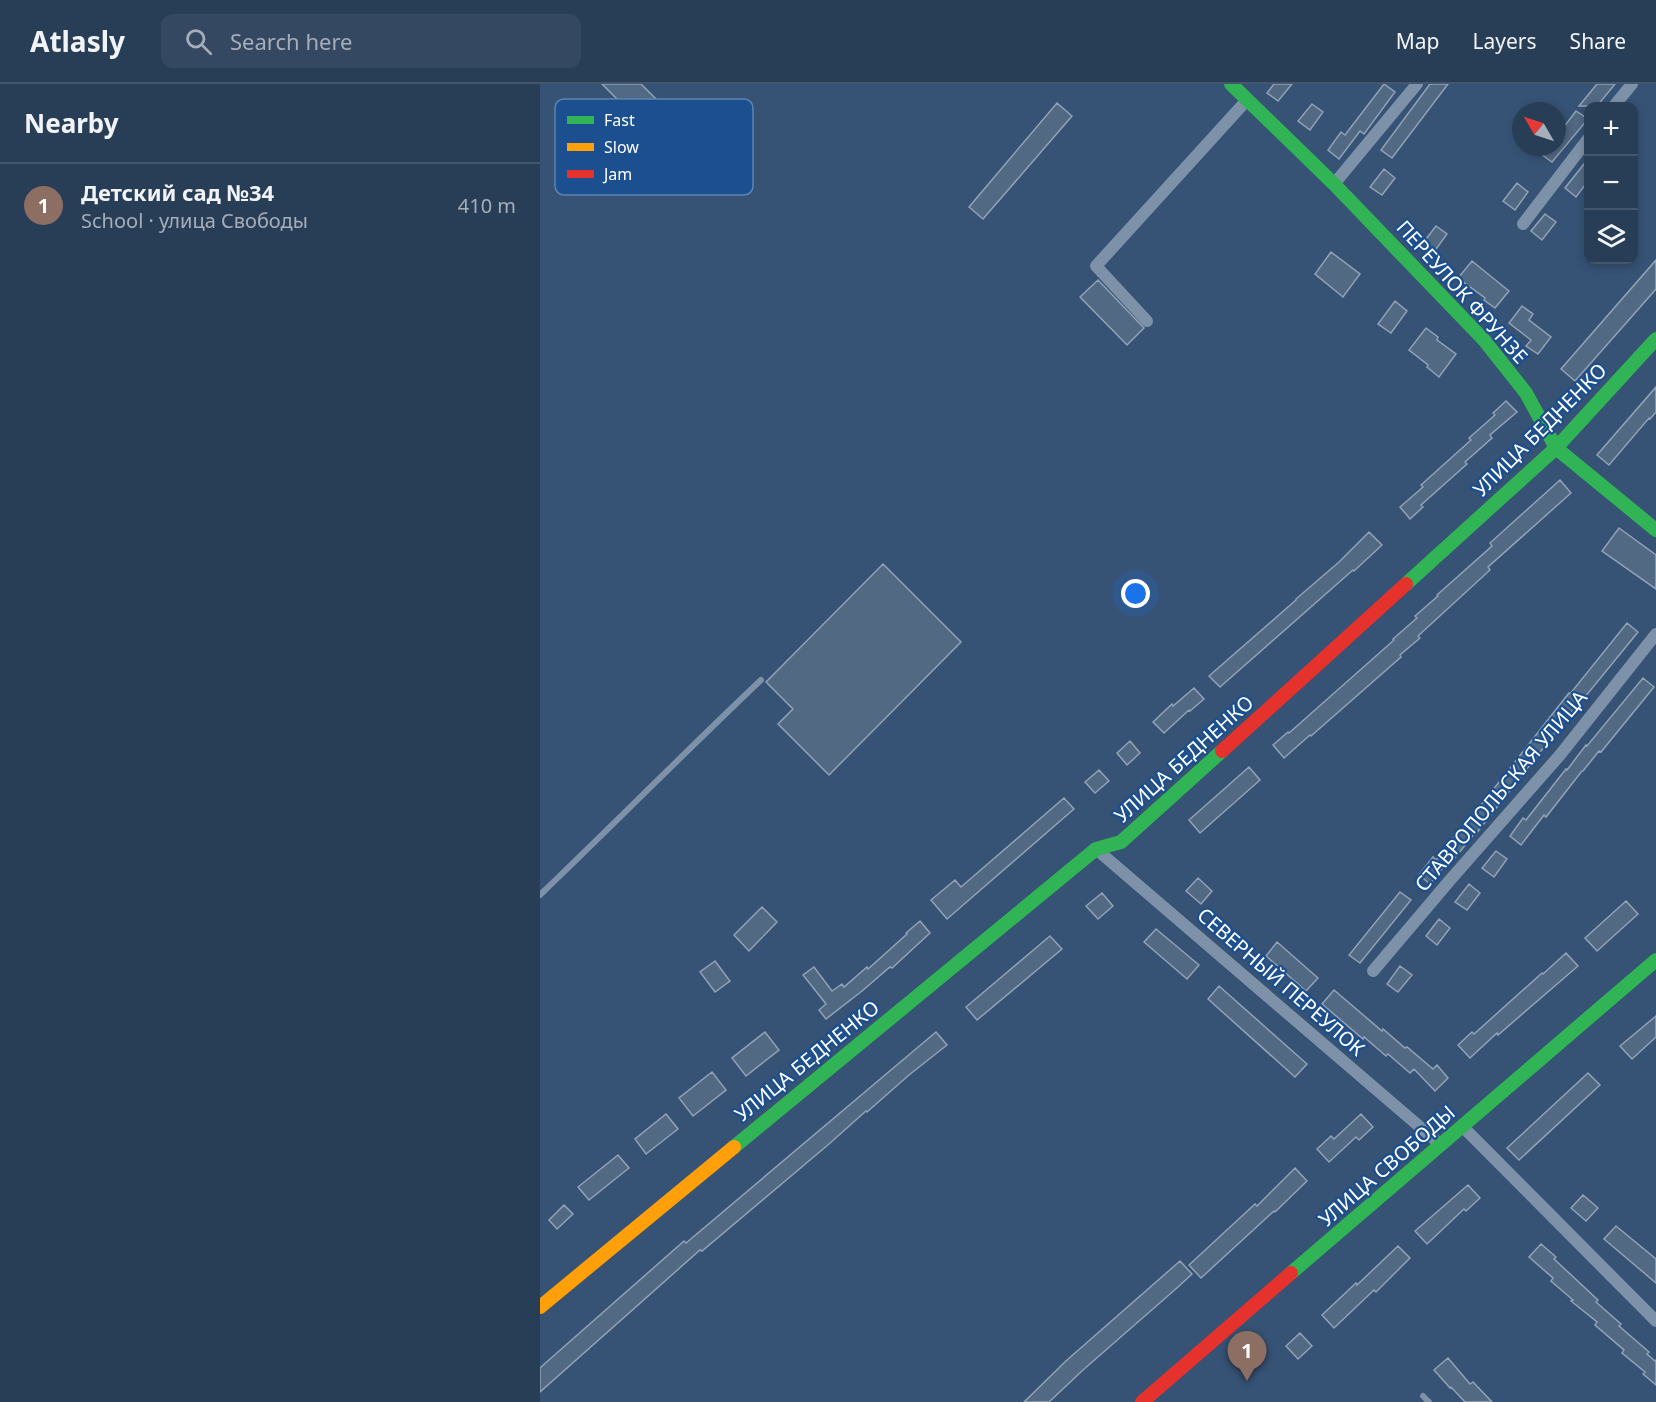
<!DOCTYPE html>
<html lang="en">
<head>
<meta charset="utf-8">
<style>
  body { margin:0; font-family:"Noto Sans",sans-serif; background:#344961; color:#f1f3f6 }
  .controls { position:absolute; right:18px; top:18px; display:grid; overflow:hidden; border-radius:12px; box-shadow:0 3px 9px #0003 }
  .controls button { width:54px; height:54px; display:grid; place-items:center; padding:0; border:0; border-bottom:2px solid #44576d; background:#283e57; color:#f1f3f6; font:30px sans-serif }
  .compass { position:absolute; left:972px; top:18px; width:54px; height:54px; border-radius:50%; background:#283e57; box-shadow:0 3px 9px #0003; rotate:309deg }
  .you { position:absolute; left:596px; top:510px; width:21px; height:21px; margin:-15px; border:4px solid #fff; border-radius:50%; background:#1a73e8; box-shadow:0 0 0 9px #1a73e833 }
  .badge { display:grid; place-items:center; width:39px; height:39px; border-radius:50%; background:#b9c2ce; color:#fff; font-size:20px; font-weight:700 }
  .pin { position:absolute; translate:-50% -50px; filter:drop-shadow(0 2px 3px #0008) }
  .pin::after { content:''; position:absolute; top:32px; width:21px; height:18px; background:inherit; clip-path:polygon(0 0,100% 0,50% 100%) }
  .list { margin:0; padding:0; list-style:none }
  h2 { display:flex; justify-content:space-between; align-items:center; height:78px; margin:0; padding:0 24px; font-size:26px }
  h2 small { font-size:20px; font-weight:400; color:#a5aeba }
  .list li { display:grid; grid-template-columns:39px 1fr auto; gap:18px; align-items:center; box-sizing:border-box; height:84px; padding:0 24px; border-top:2px solid #44576d }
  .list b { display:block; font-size:22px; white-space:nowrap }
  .list p { margin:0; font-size:20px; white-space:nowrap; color:#a5aeba }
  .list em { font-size:20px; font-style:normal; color:#a5aeba }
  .icon { flex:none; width:33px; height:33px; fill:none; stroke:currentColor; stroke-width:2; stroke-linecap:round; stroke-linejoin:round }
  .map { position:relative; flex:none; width:1116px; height:1318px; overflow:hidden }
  header { display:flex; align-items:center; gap:36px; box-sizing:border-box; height:84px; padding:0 30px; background:#283e57; border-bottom:2px solid #44576d }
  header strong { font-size:28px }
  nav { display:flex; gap:33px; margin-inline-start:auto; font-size:21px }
  .search { width:420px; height:54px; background:#344961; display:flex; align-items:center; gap:15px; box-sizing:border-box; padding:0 21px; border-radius:12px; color:#a5aeba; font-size:22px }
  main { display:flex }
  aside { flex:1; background:#283e57 }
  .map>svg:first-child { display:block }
  .building { fill:#526984; stroke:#92a2b6; stroke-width:1.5 }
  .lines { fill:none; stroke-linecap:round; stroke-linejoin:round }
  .lane { stroke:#7d92a8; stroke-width:6 }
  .street { stroke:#7d92a8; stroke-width:12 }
  .fast { stroke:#30b455; stroke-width:14 }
  .slow { stroke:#ff9f0a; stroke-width:14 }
  .jam { stroke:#e5322d; stroke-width:14 }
  .labels { text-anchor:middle; stroke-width:4.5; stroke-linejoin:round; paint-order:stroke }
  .street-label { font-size:20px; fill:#fff; stroke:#1b4f8f }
  .key { fill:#1b4f8f; stroke:#5f84b1; stroke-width:1.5 }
  .key-label { font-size:16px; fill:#fff }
</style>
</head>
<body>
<header>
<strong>Atlasly</strong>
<div class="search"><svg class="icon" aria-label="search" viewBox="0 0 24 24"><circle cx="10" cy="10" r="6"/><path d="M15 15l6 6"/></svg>Search here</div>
<nav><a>Map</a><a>Layers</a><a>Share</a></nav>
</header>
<main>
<aside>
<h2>Nearby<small></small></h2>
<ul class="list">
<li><span class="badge" style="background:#8d6e63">1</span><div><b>Детский сад №34</b><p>School · улица Свободы</p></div><em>410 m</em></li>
</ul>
</aside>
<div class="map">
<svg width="1116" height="1318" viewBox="0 0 1116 1318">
  <rect width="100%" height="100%" fill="#365274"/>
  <path class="building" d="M62,0H101L126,25L106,44Z
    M734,0H752L738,17L727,9Z
    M844,0L855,8L824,50L820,47L799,75L788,66L801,48L805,51Z
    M890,0H908L852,74L841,66Z
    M1057,0H1075L1057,22H1039Z
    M517,19L532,32L443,135L429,123Z
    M772,20L783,28L770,46L758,37Z
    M1036,27L1048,35L1012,78L1001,70L1006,63H1017V52Z
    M1048,75V97L1036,113L1025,104Z
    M844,85L855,94L842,111L830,103Z
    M977,99L988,108L975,126L963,117Z
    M1005,130L1016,138L1002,156L991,147Z
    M896,142L907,150L894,168L883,159Z
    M791,168L820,190L803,213L775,190Z
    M1116,176V205L1035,297L1021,285Z
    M932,177L969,207L955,224L944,216L945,214L918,194Z
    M558,196L604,244L587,261L540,213Z
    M855,217L867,227L851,249L838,240Z
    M982,222L993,230L989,236L1011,253L998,270L986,262L991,256L969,239Z
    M886,244L898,253L897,256L916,270L899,293L887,283L888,281L869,266Z
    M1116,303V328L1110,335L1109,334L1069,381L1057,371Z
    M966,317L977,328L950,351L952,354L925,378L927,380L881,421L883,423L870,435L860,423L883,403L881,401L931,356L929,354L955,331L953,329Z
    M1020,396L1031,409L948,483L950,486L878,552L880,554L860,571L861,573L771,652L770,651L744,674L733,661L748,648L749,649L854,556L853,555L877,534L875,532L898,512L897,511L952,462L950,459Z
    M1079,444L1116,471V505L1062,467Z
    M829,448L842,461L814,487L813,486L680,603L669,592L756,516V515L799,478Z
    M343,480L421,558L289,691L238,640L253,625L226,598Z
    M1087,539L1098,548L1045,613L1044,612L935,751L934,750L915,774L912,772L890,800L879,791L893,773L896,776L918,748L919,749L1029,609L1030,610Z
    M1103,594L1114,603L1061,668L1059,667L1043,687H1042L1006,733L1004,731L981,761L970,752L983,734L986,736L1026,685L1027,686L1046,661L1047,662Z
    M654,604L664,615L650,627L649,626L624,649L613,638L632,620L633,622Z
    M590,657L600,669L587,681L577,669Z
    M709,683L720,696L660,749L649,736Z
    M559,686L569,697L555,709L545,698Z
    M524,714L534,725L407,835L391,816L415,796L421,803Z
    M956,767L967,775L954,793L942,784Z
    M658,794L672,807L661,820L646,807Z
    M929,800L940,809L927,826L915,818Z
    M860,808L871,816L820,879L809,871Z
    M562,809L573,822L558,835L546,822Z
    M1086,817L1098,830L1057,867L1045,854Z
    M222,823L237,838L209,867L194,851Z
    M899,835L910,844L897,861L886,852Z
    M380,837L390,849L352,884L350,883L322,907L286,935L279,926L286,920L263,891L274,883L292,907L302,900L304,903L327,883L328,885L367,850L366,849Z
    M616,845L659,881L647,895L604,858Z
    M510,852L522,865L437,936L426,923Z
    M737,858L778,894L766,907L726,872Z
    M1026,869L1038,882L958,951L957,949L930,974L918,961L932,948L934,950L1002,889L1003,890Z
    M175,877L190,897L175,908L160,888Z
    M860,882L872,891L858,908L847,900Z
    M679,902L767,980L755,993L668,915Z
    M794,906L842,947L843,945L865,964L867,963L893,985L897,981L908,994L895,1007L874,985L870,989L848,970L846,972L824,953L823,955L782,920Z
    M1116,932V953L1092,975L1080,962Z
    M225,948L239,966L206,992L192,974Z
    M396,948L407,961L369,991L327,1028L326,1027L289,1060L162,1167L160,1166L0,1308V1284L10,1275L144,1157L146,1159Z
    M172,988L186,1006L153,1032L139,1014Z
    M1048,989L1060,1001L979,1076L967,1064Z
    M126,1030L138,1045L106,1070L95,1055Z
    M821,1030L833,1043L819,1056L816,1053L789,1078L777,1065L791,1052L794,1055Z
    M78,1071L89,1084L49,1116L38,1103Z
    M755,1084L767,1097L735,1128L734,1127L661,1194L649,1181L715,1120L717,1122Z
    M928,1101L940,1114L926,1127L924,1125L887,1160L875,1147Z
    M1043,1111L1058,1124L1046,1137L1031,1124Z
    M24,1121L33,1130L17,1145L9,1136Z
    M1076,1142L1116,1175V1199L1064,1155Z
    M1001,1160L1016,1173L1014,1175L1058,1216L1056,1218L1081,1240L1079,1242L1109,1268L1107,1270L1115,1277L1116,1276V1301L1103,1290L1105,1288L1082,1269L1084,1266L1055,1241L1057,1238L1031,1217L1033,1216L1011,1197L1013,1194L989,1173Z
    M858,1162L870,1174L836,1208L834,1206L794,1244L782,1231L816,1199L817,1201Z
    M640,1177L652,1190L638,1203L543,1286L509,1318H484L527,1276Z
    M760,1249L772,1262L758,1275L746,1262Z
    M908,1274L930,1300L933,1298L952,1318H925L911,1303L910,1304L894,1286Z"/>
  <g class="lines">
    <path class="lane" d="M0,811C74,740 146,667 221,596
      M883,1312L889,1318"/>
    <path class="street" d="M1074,22L1092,0
      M794,100L877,0
      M983,140L1048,55
      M607,237L556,182L707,16
      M556,765L901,1061
      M833,887L911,795L1020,671L1116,550
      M923,1043L1116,1237"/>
    <path class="fast" d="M691,0L794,100L944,256L986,309L1016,364L1116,446
      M866,500L1016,364L1116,255
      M194,1063L556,765L581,758L682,667
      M751,1189L1116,876"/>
    <path class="slow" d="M0,1223L194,1063"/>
    <path class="jam" d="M682,667L866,500
      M602,1318L751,1189"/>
  </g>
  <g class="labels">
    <g class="street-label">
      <text transform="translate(922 208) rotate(48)" y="7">ПЕРЕУЛОК ФРУНЗЕ</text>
      <text transform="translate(1000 346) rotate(-45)" y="7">УЛИЦА БЕДНЕНКО</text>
      <text transform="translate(644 675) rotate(-42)" y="7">УЛИЦА БЕДНЕНКО</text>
      <text transform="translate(961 707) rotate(-50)" y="7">СТАВРОПОЛЬСКАЯ УЛИЦА</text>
      <text transform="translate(741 898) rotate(41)" y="7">СЕВЕРНЫЙ ПЕРЕУЛОК</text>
      <text transform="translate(267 977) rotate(-39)" y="7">УЛИЦА БЕДНЕНКО</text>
      <text transform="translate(847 1082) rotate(-41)" y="7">УЛИЦА СВОБОДЫ</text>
    </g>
  </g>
  <rect x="15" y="15" width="198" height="96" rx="9" class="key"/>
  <rect x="27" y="32" width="27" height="8" fill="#30b455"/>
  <rect x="27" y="59" width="27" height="8" fill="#ff9f0a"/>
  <rect x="27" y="86" width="27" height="8" fill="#e5322d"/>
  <g class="key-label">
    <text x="64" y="42">Fast</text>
    <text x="64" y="69">Slow</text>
    <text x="64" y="96">Jam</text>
  </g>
</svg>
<div class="controls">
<button>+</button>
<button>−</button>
<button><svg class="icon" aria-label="layers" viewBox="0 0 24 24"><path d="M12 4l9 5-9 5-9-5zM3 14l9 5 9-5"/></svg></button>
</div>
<svg class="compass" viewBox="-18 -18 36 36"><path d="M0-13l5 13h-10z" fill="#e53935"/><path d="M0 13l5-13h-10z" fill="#a5aeba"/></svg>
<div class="you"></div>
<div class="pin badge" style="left:707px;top:1297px;background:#8d6e63">1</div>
</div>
</main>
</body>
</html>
